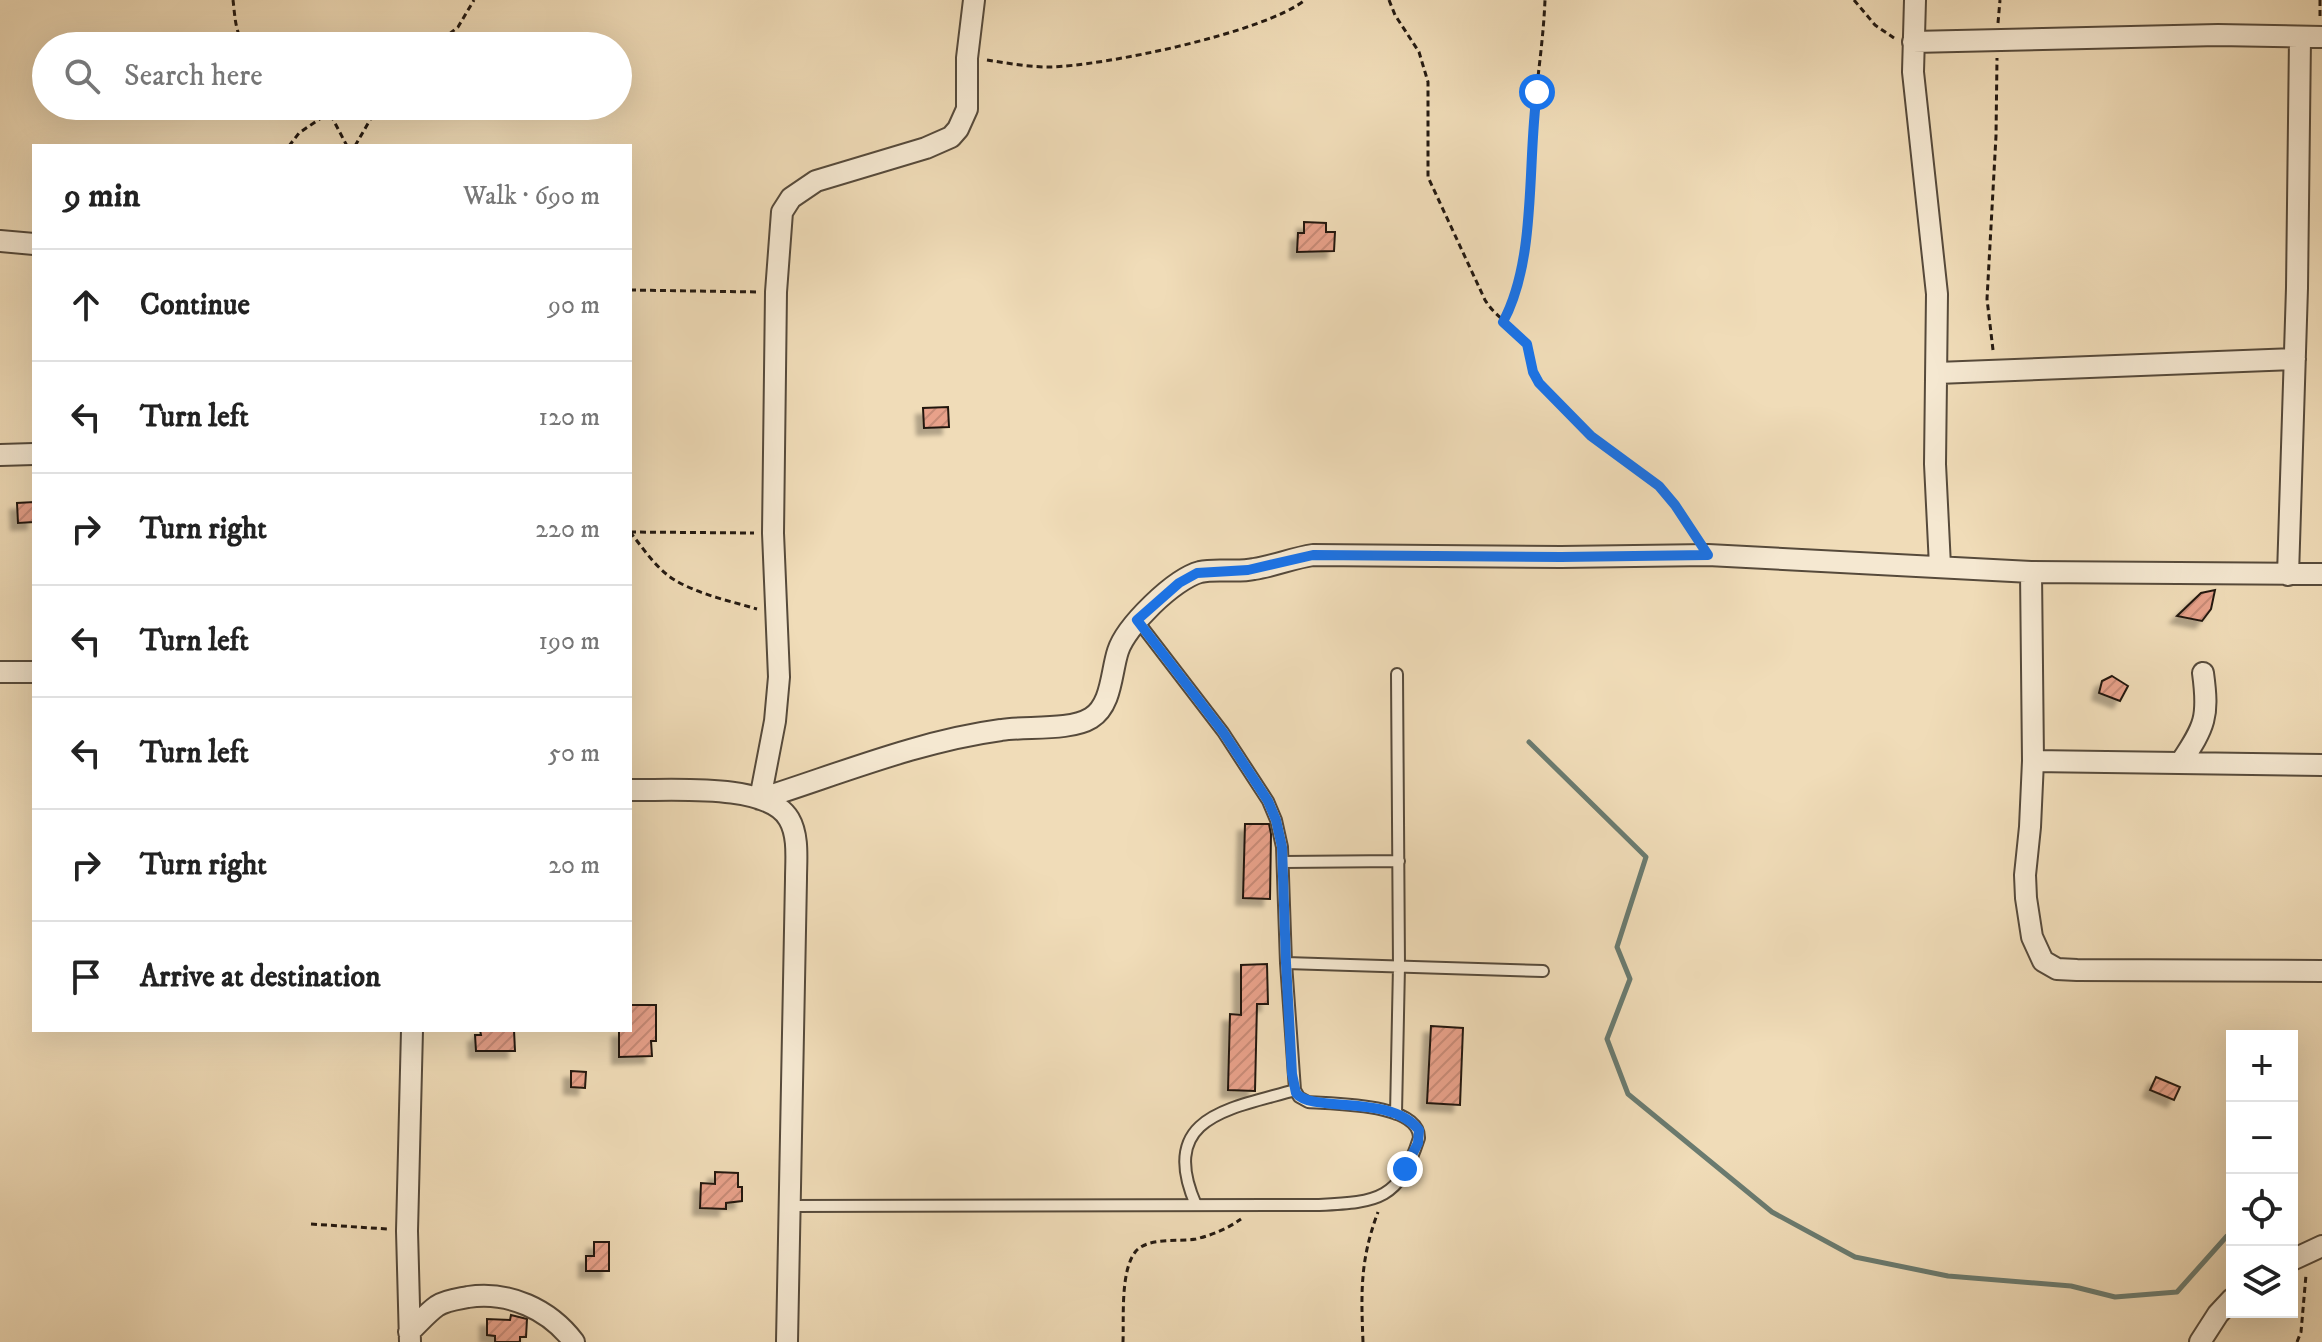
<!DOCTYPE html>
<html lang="en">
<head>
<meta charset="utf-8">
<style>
  body { margin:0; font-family:"IM FELL DW Pica",serif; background:#f2f2f2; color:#222 }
  .controls { position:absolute; right:24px; bottom:24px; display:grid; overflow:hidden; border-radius:0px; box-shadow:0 8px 32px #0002 }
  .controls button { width:72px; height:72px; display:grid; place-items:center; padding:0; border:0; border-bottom:2px solid #e0e0e0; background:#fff; color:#222; font:40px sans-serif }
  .stop { position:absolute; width:24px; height:24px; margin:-18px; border:6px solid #1a73e8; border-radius:50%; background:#fff }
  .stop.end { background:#1a73e8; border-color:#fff; box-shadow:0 2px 8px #0008 }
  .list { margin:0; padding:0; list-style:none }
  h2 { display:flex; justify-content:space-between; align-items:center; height:104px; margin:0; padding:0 32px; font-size:34px }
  h2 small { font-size:26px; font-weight:400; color:#767676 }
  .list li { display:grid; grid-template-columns:52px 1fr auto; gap:24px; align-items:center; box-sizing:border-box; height:112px; padding:0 32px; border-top:2px solid #e0e0e0 }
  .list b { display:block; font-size:30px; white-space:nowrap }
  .list em { font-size:26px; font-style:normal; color:#767676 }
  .icon { flex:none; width:44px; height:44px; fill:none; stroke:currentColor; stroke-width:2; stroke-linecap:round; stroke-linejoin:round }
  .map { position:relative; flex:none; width:2322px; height:1342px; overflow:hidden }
  .search { position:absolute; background:#fff; box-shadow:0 8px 32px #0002; left:32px; top:32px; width:600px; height:88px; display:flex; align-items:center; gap:20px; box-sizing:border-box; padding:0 28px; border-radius:44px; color:#767676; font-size:30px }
  .panel { position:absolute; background:#fff; box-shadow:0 8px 32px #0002; left:32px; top:144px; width:600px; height:888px; border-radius:0px }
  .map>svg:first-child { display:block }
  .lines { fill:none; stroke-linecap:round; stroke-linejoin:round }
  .stream { stroke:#6a7b70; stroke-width:5 }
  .building { fill:url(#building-hatch); stroke:#231911; stroke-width:2; filter:url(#shadow) }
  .lane-casing { stroke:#564a3b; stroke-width:14 }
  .street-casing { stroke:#564a3b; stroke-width:24 }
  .path { stroke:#231911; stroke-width:3; stroke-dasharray:6 4; stroke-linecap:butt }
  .lane { stroke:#f5e8d1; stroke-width:10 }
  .street { stroke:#f5e8d1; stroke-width:20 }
  .route { stroke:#1a73e8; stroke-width:10 }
</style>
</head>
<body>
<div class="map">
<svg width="2322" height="1342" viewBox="0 0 2322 1342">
  <defs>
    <pattern id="building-hatch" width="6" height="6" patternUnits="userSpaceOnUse" patternTransform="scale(2)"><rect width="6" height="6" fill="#e8a18a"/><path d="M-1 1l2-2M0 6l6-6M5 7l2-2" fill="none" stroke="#c78a76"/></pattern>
    <filter id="shadow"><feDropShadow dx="-7" dy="7" stdDeviation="2" flood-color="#0004"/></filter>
  </defs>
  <rect width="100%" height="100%" fill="#f0dcb8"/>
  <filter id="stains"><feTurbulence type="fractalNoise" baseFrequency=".0025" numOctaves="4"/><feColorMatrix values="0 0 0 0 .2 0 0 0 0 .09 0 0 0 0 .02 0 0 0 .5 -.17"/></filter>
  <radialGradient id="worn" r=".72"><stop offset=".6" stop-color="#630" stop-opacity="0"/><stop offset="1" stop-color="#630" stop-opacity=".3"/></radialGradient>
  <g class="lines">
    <path class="stream" d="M1529,742L1646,857L1617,947L1630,979L1607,1039L1628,1094L1772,1212L1855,1257L1948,1276L2071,1286L2115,1297L2177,1292L2227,1236L2232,1237"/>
  </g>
  <path class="building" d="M1304,222L1326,223V232H1335L1334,251L1297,252L1298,233H1304Z
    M948,407L949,427L924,428L923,408Z
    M34,502V522L18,523L17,503Z
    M2215,590L2211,609L2202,621L2177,616L2201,593Z
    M2112,676L2128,686L2120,701L2099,693L2102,681Z
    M1245,824H1269L1271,834L1270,899L1243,898Z
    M1267,964L1268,1004H1257L1255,1091L1228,1090L1230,1014L1241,1015V965Z
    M630,1005H656V1041H651L652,1056L619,1057V1030H630Z
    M1431,1026L1463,1028L1460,1105L1427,1103Z
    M480,1030H514L515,1051H476L475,1035H481Z
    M571,1071L586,1072L585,1088L571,1087Z
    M2156,1077L2180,1087L2174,1100L2150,1090Z
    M715,1172L738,1173V1187H742V1201L726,1203V1209L700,1208L701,1183L715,1184Z
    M594,1242H609V1271H586V1256H594Z
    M511,1315L527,1319L526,1337H520V1342H495V1336L487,1335V1319L510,1320Z"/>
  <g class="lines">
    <g class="lane-casing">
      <path id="lane" d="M1283,862L1399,861
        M1286,963L1543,971
        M1396,1114L1399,966L1397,674
        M1196,1205C1157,1116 1230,1109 1295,1090
        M790,1206L1319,1205C1379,1202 1399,1200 1419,1138C1420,1103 1332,1104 1308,1102L1299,1097L1295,1090L1286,963L1282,847L1276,820L1268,801L1223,732L1137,620"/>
    </g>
    <g class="street-casing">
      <path id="street" d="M974,0L967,58V109L958,129L951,137L926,148L816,181L791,198L782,212L776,292L773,533L779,677L775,721L760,799C839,774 919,741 1001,730C1026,726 1070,731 1091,718C1112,705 1111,672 1118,651C1126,626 1174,579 1200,572C1217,568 1236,573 1254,569C1274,566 1293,558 1313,555L1561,557L1708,555L2031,572L2322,574
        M1915,0L1913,72L1937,294L1935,464L1940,566
        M1913,42L2218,35L2322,37
        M0,241L34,244
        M1937,373L2295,359
        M0,455L34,454
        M2031,572L2033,761L2030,827L2025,875L2026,898L2032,937L2043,961L2057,969L2077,970L2322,971
        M2288,575L2297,288L2300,38
        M0,672H34
        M2033,761L2322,765
        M2181,762C2205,726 2209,717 2203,673
        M630,790C668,791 768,782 789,819C799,836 796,860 796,879L787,1342
        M2292,1260L2322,1246
        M409,1332C418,1324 427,1313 437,1306C446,1300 458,1299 468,1297C509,1291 549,1309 574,1342
        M410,1342L407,1231L412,1030
        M2200,1342L2218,1314L2232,1299"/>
    </g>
    <path class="path" d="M233,0C235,15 235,37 247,46
      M1389,0L1395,15L1419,52L1428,82V177L1485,300C1497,320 1520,329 1529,346C1535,358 1530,372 1539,383L1609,451L1659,486L1694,535
      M1854,0L1875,25L1894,38
      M2320,0V16
      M1998,23L2000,0
      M434,46L458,27L474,0
      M987,60C1007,63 1028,67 1049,67C1104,66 1263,33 1305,0
      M326,106L347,146
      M289,146L299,133L330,112
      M355,146L378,106
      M630,290L758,292
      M1503,322C1531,269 1526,205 1531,147C1534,98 1543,49 1545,0
      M1993,350L1987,299L1996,136L1997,58
      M630,532C643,548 655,567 673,579C697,594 730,601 757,609
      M630,532L754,533
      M311,1224L387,1229
      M1123,1342C1124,1318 1120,1270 1136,1251C1149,1237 1178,1242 1196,1239C1212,1235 1227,1229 1241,1219
      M1363,1342C1361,1292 1360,1260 1378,1212
      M2297,1342L2301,1332L2306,1275"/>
    <use href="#lane" class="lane"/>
    <use href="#street" class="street"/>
  </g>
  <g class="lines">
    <path class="route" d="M1405,1169L1418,1143L1419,1130C1390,1093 1313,1114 1296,1093L1292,1074L1286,963L1282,847L1276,820L1268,801L1223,732L1137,620L1179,583L1197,573L1248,570L1313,555L1561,557L1708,555L1675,505L1659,486L1591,436L1539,383L1533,372L1527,344L1503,322C1537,259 1527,163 1537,92"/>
  </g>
  <rect width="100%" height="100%" filter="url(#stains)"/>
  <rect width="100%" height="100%" fill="url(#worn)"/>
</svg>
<div class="controls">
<button>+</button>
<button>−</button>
<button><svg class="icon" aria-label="locate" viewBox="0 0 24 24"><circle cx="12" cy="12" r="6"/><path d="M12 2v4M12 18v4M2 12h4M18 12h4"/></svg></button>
<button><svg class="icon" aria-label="layers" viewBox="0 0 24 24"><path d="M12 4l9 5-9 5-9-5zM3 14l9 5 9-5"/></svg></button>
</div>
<div class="stop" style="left:1537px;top:92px"></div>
<div class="stop end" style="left:1405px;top:1169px"></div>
<div class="search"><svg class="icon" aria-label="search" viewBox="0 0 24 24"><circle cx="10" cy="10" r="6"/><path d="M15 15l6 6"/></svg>Search here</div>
<section class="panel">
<h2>9 min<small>Walk · 690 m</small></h2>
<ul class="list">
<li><svg class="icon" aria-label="ahead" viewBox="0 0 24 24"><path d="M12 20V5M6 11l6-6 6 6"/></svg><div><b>Continue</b></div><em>90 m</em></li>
<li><svg class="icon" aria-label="left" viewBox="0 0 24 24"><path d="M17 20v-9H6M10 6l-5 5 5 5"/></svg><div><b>Turn left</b></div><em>120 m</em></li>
<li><svg class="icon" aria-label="right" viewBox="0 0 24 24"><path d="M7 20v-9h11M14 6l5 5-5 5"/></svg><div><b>Turn right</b></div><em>220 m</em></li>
<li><svg class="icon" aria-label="left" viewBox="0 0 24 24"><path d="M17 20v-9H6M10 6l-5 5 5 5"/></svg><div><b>Turn left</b></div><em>190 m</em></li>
<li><svg class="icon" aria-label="left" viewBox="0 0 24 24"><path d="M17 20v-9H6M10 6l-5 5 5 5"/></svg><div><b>Turn left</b></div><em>50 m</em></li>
<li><svg class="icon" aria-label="right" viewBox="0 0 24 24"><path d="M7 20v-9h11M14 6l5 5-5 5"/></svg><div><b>Turn right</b></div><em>20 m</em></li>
<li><svg class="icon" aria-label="arrive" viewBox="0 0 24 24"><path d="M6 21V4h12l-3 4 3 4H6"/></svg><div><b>Arrive at destination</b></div></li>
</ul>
</section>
</div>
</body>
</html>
